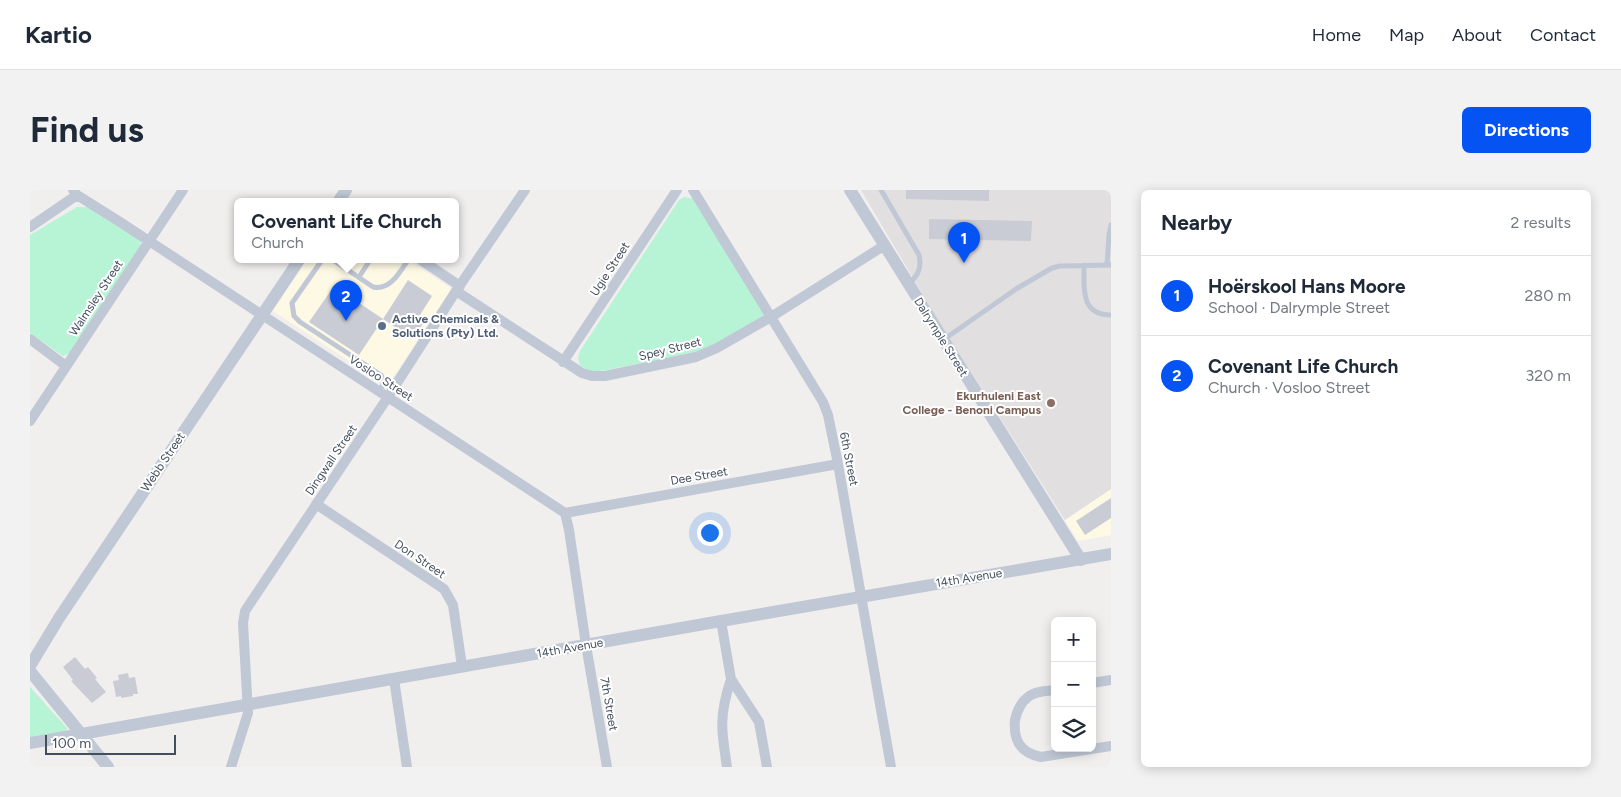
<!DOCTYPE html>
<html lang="en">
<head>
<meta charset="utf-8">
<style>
  body { margin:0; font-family:Figtree,sans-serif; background:#f2f2f3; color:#1f2937 }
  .controls { position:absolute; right:15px; bottom:15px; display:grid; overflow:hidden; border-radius:8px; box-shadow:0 2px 12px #0003 }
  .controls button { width:45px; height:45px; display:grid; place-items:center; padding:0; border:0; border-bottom:1px solid #e0e1e3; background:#fff; color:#1f2937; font:25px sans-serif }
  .scale { position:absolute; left:15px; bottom:12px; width:131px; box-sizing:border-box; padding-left:5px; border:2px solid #444f5e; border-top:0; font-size:14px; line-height:18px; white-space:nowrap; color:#444f5e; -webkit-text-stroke:4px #fff; paint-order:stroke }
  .you { position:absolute; left:679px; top:342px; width:18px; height:18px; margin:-12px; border:4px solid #fff; border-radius:50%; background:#1a73e8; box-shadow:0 0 0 8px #1a73e833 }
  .badge { display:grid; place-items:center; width:32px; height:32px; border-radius:50%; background:#0553f3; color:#fff; font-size:16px; font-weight:700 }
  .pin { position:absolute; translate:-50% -41px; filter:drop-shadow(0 1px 2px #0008) }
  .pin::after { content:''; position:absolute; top:26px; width:18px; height:15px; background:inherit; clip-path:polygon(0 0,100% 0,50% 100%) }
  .popup { position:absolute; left:204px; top:8px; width:225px; height:65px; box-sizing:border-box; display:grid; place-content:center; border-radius:8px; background:#fff; filter:drop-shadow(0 1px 4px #0005); font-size:16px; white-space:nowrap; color:#747a83 }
  .popup b { font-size:19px; color:#1f2937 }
  .popup::after { content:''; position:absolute; left:50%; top:100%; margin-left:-10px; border:10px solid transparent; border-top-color:#fff }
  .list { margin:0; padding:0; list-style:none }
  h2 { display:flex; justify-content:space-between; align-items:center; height:65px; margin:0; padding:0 20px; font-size:21px }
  h2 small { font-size:16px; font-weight:400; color:#747a83 }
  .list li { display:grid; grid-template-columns:32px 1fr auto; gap:15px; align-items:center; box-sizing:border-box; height:80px; padding:0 20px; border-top:1px solid #e0e1e3 }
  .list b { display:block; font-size:19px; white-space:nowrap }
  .list p { margin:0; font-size:16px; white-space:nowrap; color:#747a83 }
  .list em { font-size:16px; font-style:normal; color:#747a83 }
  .icon { flex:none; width:28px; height:28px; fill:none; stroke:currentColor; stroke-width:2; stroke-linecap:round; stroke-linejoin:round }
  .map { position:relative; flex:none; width:1081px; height:577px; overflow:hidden; border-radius:8px }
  header { display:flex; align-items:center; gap:30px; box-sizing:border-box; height:70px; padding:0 25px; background:#fff; border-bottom:1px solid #e0e1e3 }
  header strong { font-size:24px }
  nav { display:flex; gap:28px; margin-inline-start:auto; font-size:18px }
  .intro { display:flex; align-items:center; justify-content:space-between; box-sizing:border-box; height:120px; padding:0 30px }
  h1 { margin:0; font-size:35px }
  .button { padding:12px 22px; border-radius:8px; background:#0553f3; color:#fff; font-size:18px; font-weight:700 }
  main { display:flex; gap:30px; padding:0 30px }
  aside { flex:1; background:#fff; border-radius:8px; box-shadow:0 2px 12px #0003 }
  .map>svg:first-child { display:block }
  .commercial { fill:#fef9e5 }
  .education { fill:#e2dfe0 }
  .green { fill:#b7f4d5 }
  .building { fill:#c9ccd4 }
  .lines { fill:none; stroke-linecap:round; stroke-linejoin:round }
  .service { stroke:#c0c8d5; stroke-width:5 }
  .minor { stroke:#c0c8d5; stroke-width:10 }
  .tertiary { stroke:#c0c8d5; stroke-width:12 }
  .service-dot { fill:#5c6f8a; stroke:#fff; stroke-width:2 }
  .education-dot { fill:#8d6e63; stroke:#fff; stroke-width:2 }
  .labels { text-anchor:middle; stroke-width:4; stroke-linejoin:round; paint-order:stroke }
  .street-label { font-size:12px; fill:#444f5e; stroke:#fff }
  .service-label { font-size:12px; font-weight:bold; fill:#4e5e75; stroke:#fff; text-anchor:start }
  .education-label { font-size:12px; font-weight:bold; fill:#785e54; stroke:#fff; text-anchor:end }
</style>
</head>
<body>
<header>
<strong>Kartio</strong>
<nav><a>Home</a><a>Map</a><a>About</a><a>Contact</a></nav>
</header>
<div class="intro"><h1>Find us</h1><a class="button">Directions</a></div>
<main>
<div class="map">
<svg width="1081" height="577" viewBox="0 0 1081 577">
  <rect width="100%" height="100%" fill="#f1eeee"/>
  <path class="commercial" d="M277,70H378L422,99L357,196L243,121Z
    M1081,299V345L1048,351L1035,330Z"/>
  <path class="education" d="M831,0H1081V299L1035,330L906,127Z"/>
  <path class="green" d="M654,7L665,9L734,124L732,128L676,160L577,180L560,182L550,175L548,168L550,161L649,10Z
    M47,17H63L110,49L112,59L40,163L33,166L0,143V45Z
    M0,497L37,538L36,544L0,550Z"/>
  <path class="building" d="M876,0H959V11L876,9Z
    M899,29L1002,31L1001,51L899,49Z
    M378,90L402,106L390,125L396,129L383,149L353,129Z
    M304,96L353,129L329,165L279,132Z
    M1081,308V328L1055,345L1046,331Z
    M45,467L55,479L58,477L67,488L65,489L76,502L62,513L41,491L43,490L33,477Z
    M98,483L99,488L105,487L108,504H103V506L91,508V506L86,507L83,491L89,490L88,485Z"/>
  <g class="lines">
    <path class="service" d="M851,0L889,65C892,78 888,85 879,94
      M292,70L262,113L264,126L270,132L351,185L354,192L349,202
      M303,70L343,97C360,101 370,82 378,70
      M1054,75C1054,98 1050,125 1081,125
      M1077,75L1079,45L1081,35
      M316,78L321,70
      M329,87L340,70
      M913,150L986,99L1022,78L1030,76L1081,75"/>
    <path class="minor" d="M43,0L47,5L90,32L535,323L539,340L556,455L577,577
      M663,0L793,212L798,225L808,274L861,577
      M0,37L47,5
      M391,70L430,96
      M426,101L552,183L562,186H575L666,167L687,158L741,127L855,55
      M0,149L36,176
      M533,172L647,0
      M0,231L153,0
      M286,314L414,399L423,415L432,476
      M535,323L808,274
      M691,431L701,489L729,532L737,577
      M364,489L377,577
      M1062,493L1081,490
      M1025,500C1016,501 1005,501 998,507C990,513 987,521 985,530C983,551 991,563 1011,567L1081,556
      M201,577L218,523L213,433L215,421L358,207L426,101L495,0
      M697,577C691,539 689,526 701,489"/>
    <path class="tertiary" d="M820,0L1051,370
      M308,12L316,0
      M0,476L29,428L269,70
      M0,481L78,577
      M0,553L691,431L1081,364"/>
  </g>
  <circle class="service-dot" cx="352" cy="136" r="5"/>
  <circle class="education-dot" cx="1021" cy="213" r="5"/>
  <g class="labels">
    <g class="street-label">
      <text transform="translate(580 79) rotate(-57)" y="4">Ugie Street</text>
      <text transform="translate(66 108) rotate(-57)" y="4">Walmsley Street</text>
      <text transform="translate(911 147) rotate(58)" y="4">Dalrymple Street</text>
      <text transform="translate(640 159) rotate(-14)" y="4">Spey Street</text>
      <text transform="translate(351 188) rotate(33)" y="4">Vosloo Street</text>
      <text transform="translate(819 269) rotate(79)" y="4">6th Street</text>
      <text transform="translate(301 270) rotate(-56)" y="4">Dingwall Street</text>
      <text transform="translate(133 272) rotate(-56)" y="4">Webb Street</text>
      <text transform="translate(669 286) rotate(-10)" y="4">Dee Street</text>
      <text transform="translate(390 369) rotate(34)" y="4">Don Street</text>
      <text transform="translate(939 388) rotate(-9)" y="4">14th Avenue</text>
      <text transform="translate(540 458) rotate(-10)" y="4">14th Avenue</text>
      <text transform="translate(579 514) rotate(80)" y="4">7th Street</text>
    </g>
    <g class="service-label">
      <text x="362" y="133">Active Chemicals &amp;<tspan x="362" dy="14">Solutions (Pty) Ltd.</tspan></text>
    </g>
    <g class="education-label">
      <text x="1011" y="210">Ekurhuleni East<tspan x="1011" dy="14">College - Benoni Campus</tspan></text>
    </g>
  </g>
</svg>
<div class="controls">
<button>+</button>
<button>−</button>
<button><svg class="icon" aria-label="layers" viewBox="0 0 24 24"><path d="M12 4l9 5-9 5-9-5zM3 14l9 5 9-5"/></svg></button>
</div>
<div class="scale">100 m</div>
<div class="you"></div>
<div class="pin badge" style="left:934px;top:73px">1</div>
<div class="pin badge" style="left:316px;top:131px">2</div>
<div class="popup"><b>Covenant Life Church</b>Church</div>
</div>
<aside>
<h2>Nearby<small>2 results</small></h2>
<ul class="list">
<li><span class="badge">1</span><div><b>Hoërskool Hans Moore</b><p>School · Dalrymple Street</p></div><em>280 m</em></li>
<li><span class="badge">2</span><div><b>Covenant Life Church</b><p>Church · Vosloo Street</p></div><em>320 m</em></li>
</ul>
</aside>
</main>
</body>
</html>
